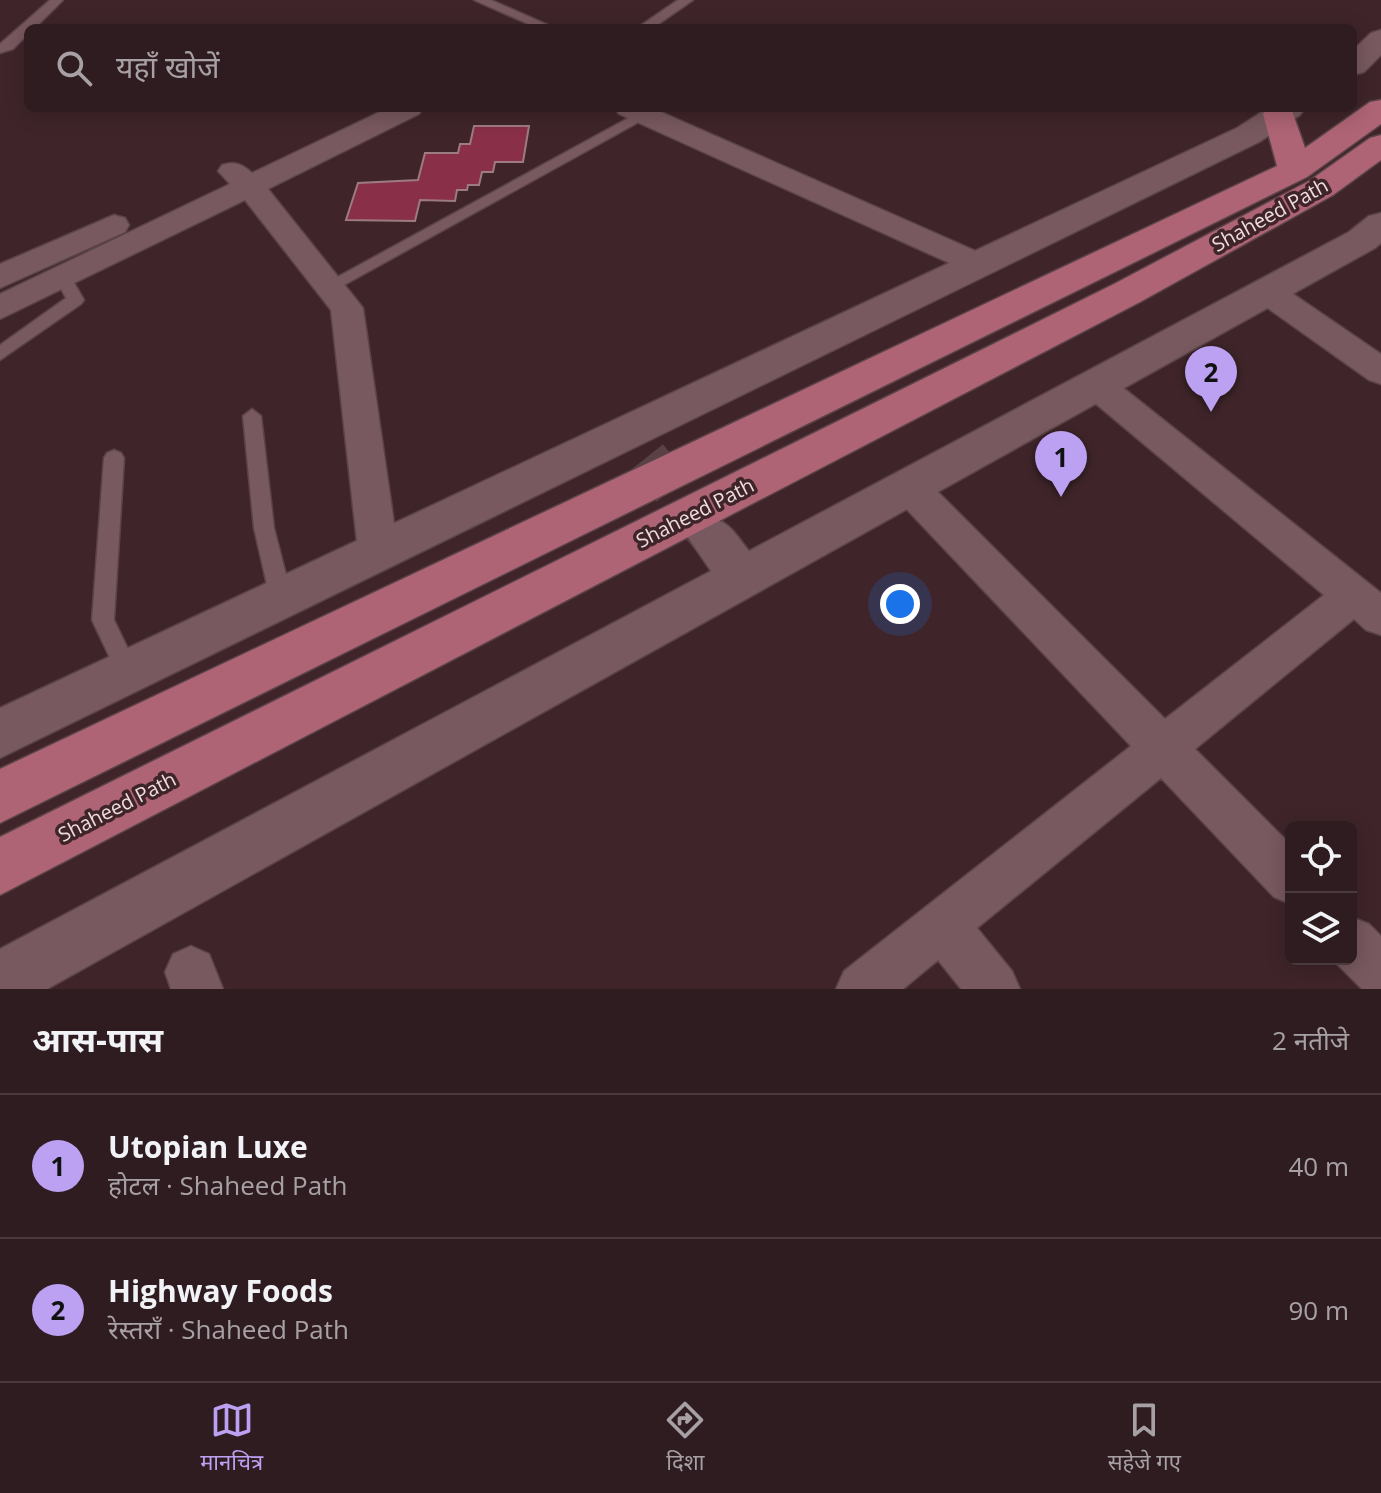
<!DOCTYPE html>
<html lang="hi">
<head>
<meta charset="utf-8">
<style>
  body { margin:0; font-family:"Open Sans","Noto Sans Devanagari",sans-serif; background:#372529; color:#f1f3f6 }
  .controls { position:absolute; right:24px; bottom:24px; display:grid; overflow:hidden; border-radius:12px; box-shadow:0 4px 20px #0003 }
  .controls button { width:72px; height:72px; display:grid; place-items:center; padding:0; border:0; border-bottom:2px solid #4a3a3e; background:#2f1c20; color:#f1f3f6; font:40px sans-serif }
  .you { position:absolute; left:900px; top:604px; width:28px; height:28px; margin:-20px; border:6px solid #fff; border-radius:50%; background:#1a73e8; box-shadow:0 0 0 12px #1a73e833 }
  .badge { display:grid; place-items:center; width:52px; height:52px; border-radius:50%; background:#bca0f2; color:#111; font-size:26px; font-weight:700 }
  .pin { position:absolute; translate:-50% -66px; filter:drop-shadow(0 2px 4px #0008) }
  .pin::after { content:''; position:absolute; top:42px; width:28px; height:24px; background:inherit; clip-path:polygon(0 0,100% 0,50% 100%) }
  .list { margin:0; padding:0; list-style:none }
  h2 { display:flex; justify-content:space-between; align-items:center; height:104px; margin:0; padding:0 32px; font-size:34px }
  h2 small { font-size:26px; font-weight:400; color:#a7a1a5 }
  .list li { display:grid; grid-template-columns:52px 1fr auto; gap:24px; align-items:center; box-sizing:border-box; height:144px; padding:0 32px; border-top:2px solid #4a3a3e }
  .list b { display:block; font-size:30px; white-space:nowrap }
  .list p { margin:0; font-size:26px; white-space:nowrap; color:#a7a1a5 }
  .list em { font-size:26px; font-style:normal; color:#a7a1a5 }
  .icon { flex:none; width:44px; height:44px; fill:none; stroke:currentColor; stroke-width:2; stroke-linecap:round; stroke-linejoin:round }
  .map { position:relative; flex:none; width:1381px; height:989px; overflow:hidden }
  .search { position:absolute; background:#2f1c20; box-shadow:0 4px 20px #0003; left:24px; right:24px; top:24px; height:88px; display:flex; align-items:center; gap:20px; box-sizing:border-box; padding:0 28px; border-radius:12px; color:#a7a1a5; font-size:30px }
  .sheet { height:392px; background:#2f1c20 }
  nav { display:flex; justify-content:space-around; align-items:center; box-sizing:border-box; height:112px; border-top:2px solid #4a3a3e; background:#2f1c20; font-size:22px; color:#a7a1a5 }
  nav a { display:grid; justify-items:center; gap:4px }
  nav .on { color:#bca0f2 }
  .map>svg:first-child { display:block }
  .building { fill:#892f48; stroke:#9c7b81; stroke-width:2 }
  .lines { fill:none; stroke-linecap:round; stroke-linejoin:round }
  .tertiary-tunnel { stroke:#594145; stroke-width:41; stroke-dasharray:41 20; stroke-linecap:butt }
  .service-casing { stroke:#5a4348; stroke-width:3 }
  .minor-casing { stroke:#5a4348; stroke-width:3 }
  .tertiary-casing { stroke:#5a4348; stroke-width:3 }
  .trunk-casing { stroke:#5a4348; stroke-width:3 }
  .service { fill:#78595f; fill-rule:evenodd }
  .minor { fill:#78595f; fill-rule:evenodd }
  .tertiary { fill:#78595f; fill-rule:evenodd }
  .trunk { fill:#ae6474; fill-rule:evenodd }
  .labels { text-anchor:middle; stroke-width:7; stroke-linejoin:round; paint-order:stroke }
  .street-label { font-size:20px; fill:#efdddf; stroke:#3f252a }
</style>
</head>
<body>
<div class="map">
<svg width="1381" height="989" viewBox="0 0 1381 989">
  <rect width="100%" height="100%" fill="#3f252a"/>
  <path class="building" d="M474,126H529L523,162H495L493,172H482L479,185H468L467,190H457L455,201L420,200L415,221L346,220L358,183L418,180L425,153H458L460,144H470Z"/>
  <g class="lines">
    <path class="tertiary-tunnel" d="M647,457L710,536"/>
    <g class="service-casing">
      <path id="service" d="M50,0H63L35,28H28V34L13,49L0,53V44Z
        M474,0H491L555,28H537Z
        M678,0H693L653,28H637Z
        M643,110L650,114L648,117L335,290L329,292L321,286Z
        M63,272L69,274L84,300L81,304L0,360V345L66,298L55,278Z
        M252,409L261,416L274,528L292,598L289,605L281,607L273,605L270,598L254,528L243,416Z
        M114,450L121,453L124,458L114,620L139,672L136,679L128,682L120,679L92,620L104,458L107,453Z"/>
    </g>
    <g class="minor-casing">
      <path id="minor" d="M388,108H423L419,114L268,189L363,308L398,551L392,563L378,567L364,563L358,551L331,310L245,200L0,319V294L230,184L218,171L222,165C235,161 242,164 252,173Z
        M615,108H652L987,256L992,263L987,270L976,273L965,270L619,114Z
        M114,215L125,218L129,225L125,232L0,288V264Z
        M1266,280L1277,283L1381,354V384L1369,380L1255,299L1250,291L1255,283Z
        M1095,371L1107,375L1381,593V635L1366,630L1354,619L1195,749L1291,845V904L1274,897L1161,778L977,928L1012,971L1020,989H961L938,960L903,989H836L844,971L1131,746L895,497L889,486L895,475L908,471L921,475L1165,719L1324,595L1083,393L1078,384L1083,375Z
        M1351,917L1369,924L1381,936V989H1362L1333,960L1351,959Z
        M191,946L209,954L223,989H171L165,972L173,954Z"/>
    </g>
    <g class="tertiary-casing">
      <path id="tertiary" d="M1381,30V55L1364,72L1353,75V50L1371,33Z
        M1268,108H1305L1300,115L1259,142L0,758V708L1237,128Z
        M1381,213V243L1375,248L47,989H0V949L711,571L687,536L694,523C725,512 731,529 749,551L1349,232L1369,216Z"/>
    </g>
    <g class="trunk-casing">
      <path id="trunk" d="M1381,100V124L1307,177L0,823V769L1277,166L1263,114L1267,108H1291L1305,148L1370,102Z
        M1381,135V160L1333,195L1140,302L0,895V837L1114,284L1309,181L1370,138Z"/>
    </g>
    <use href="#service" class="service"/>
    <use href="#minor" class="minor"/>
    <use href="#tertiary" class="tertiary"/>
    <use href="#trunk" class="trunk"/>
  </g>
  <g class="labels">
    <g class="street-label">
      <text transform="translate(1270 215) rotate(-29)" y="7">Shaheed Path</text>
      <text transform="translate(695 513) rotate(-27)" y="7">Shaheed Path</text>
      <text transform="translate(117 807) rotate(-27)" y="7">Shaheed Path</text>
    </g>
  </g>
</svg>
<div class="controls">
<button><svg class="icon" aria-label="locate" viewBox="0 0 24 24"><circle cx="12" cy="12" r="6"/><path d="M12 2v4M12 18v4M2 12h4M18 12h4"/></svg></button>
<button><svg class="icon" aria-label="layers" viewBox="0 0 24 24"><path d="M12 4l9 5-9 5-9-5zM3 14l9 5 9-5"/></svg></button>
</div>
<div class="you"></div>
<div class="pin badge" style="left:1061px;top:497px">1</div>
<div class="pin badge" style="left:1211px;top:412px">2</div>
<div class="search"><svg class="icon" aria-label="search" viewBox="0 0 24 24"><circle cx="10" cy="10" r="6"/><path d="M15 15l6 6"/></svg>यहाँ खोजें</div>
</div>
<section class="sheet">
<h2>आस-पास<small>2 नतीजे</small></h2>
<ul class="list">
<li><span class="badge">1</span><div><b>Utopian Luxe</b><p>होटल · Shaheed Path</p></div><em>40 m</em></li>
<li><span class="badge">2</span><div><b>Highway Foods</b><p>रेस्तराँ · Shaheed Path</p></div><em>90 m</em></li>
</ul>
</section>
<nav>
<a class="on"><svg class="icon" aria-label="map" viewBox="0 0 24 24"><path d="M3 6l6-2 6 2 6-2v14l-6 2-6-2-6 2zM9 4v14M15 6v14"/></svg>मानचित्र</a>
<a><svg class="icon" aria-label="directions" viewBox="0 0 24 24"><path d="M12 3l9 9-9 9-9-9zM9 14v-3h6M13 9l2 2-2 2"/></svg>दिशा</a>
<a><svg class="icon" aria-label="saved" viewBox="0 0 24 24"><path d="M7 4h10v16l-5-4-5 4z"/></svg>सहेजे गए</a>
</nav>
</body>
</html>
